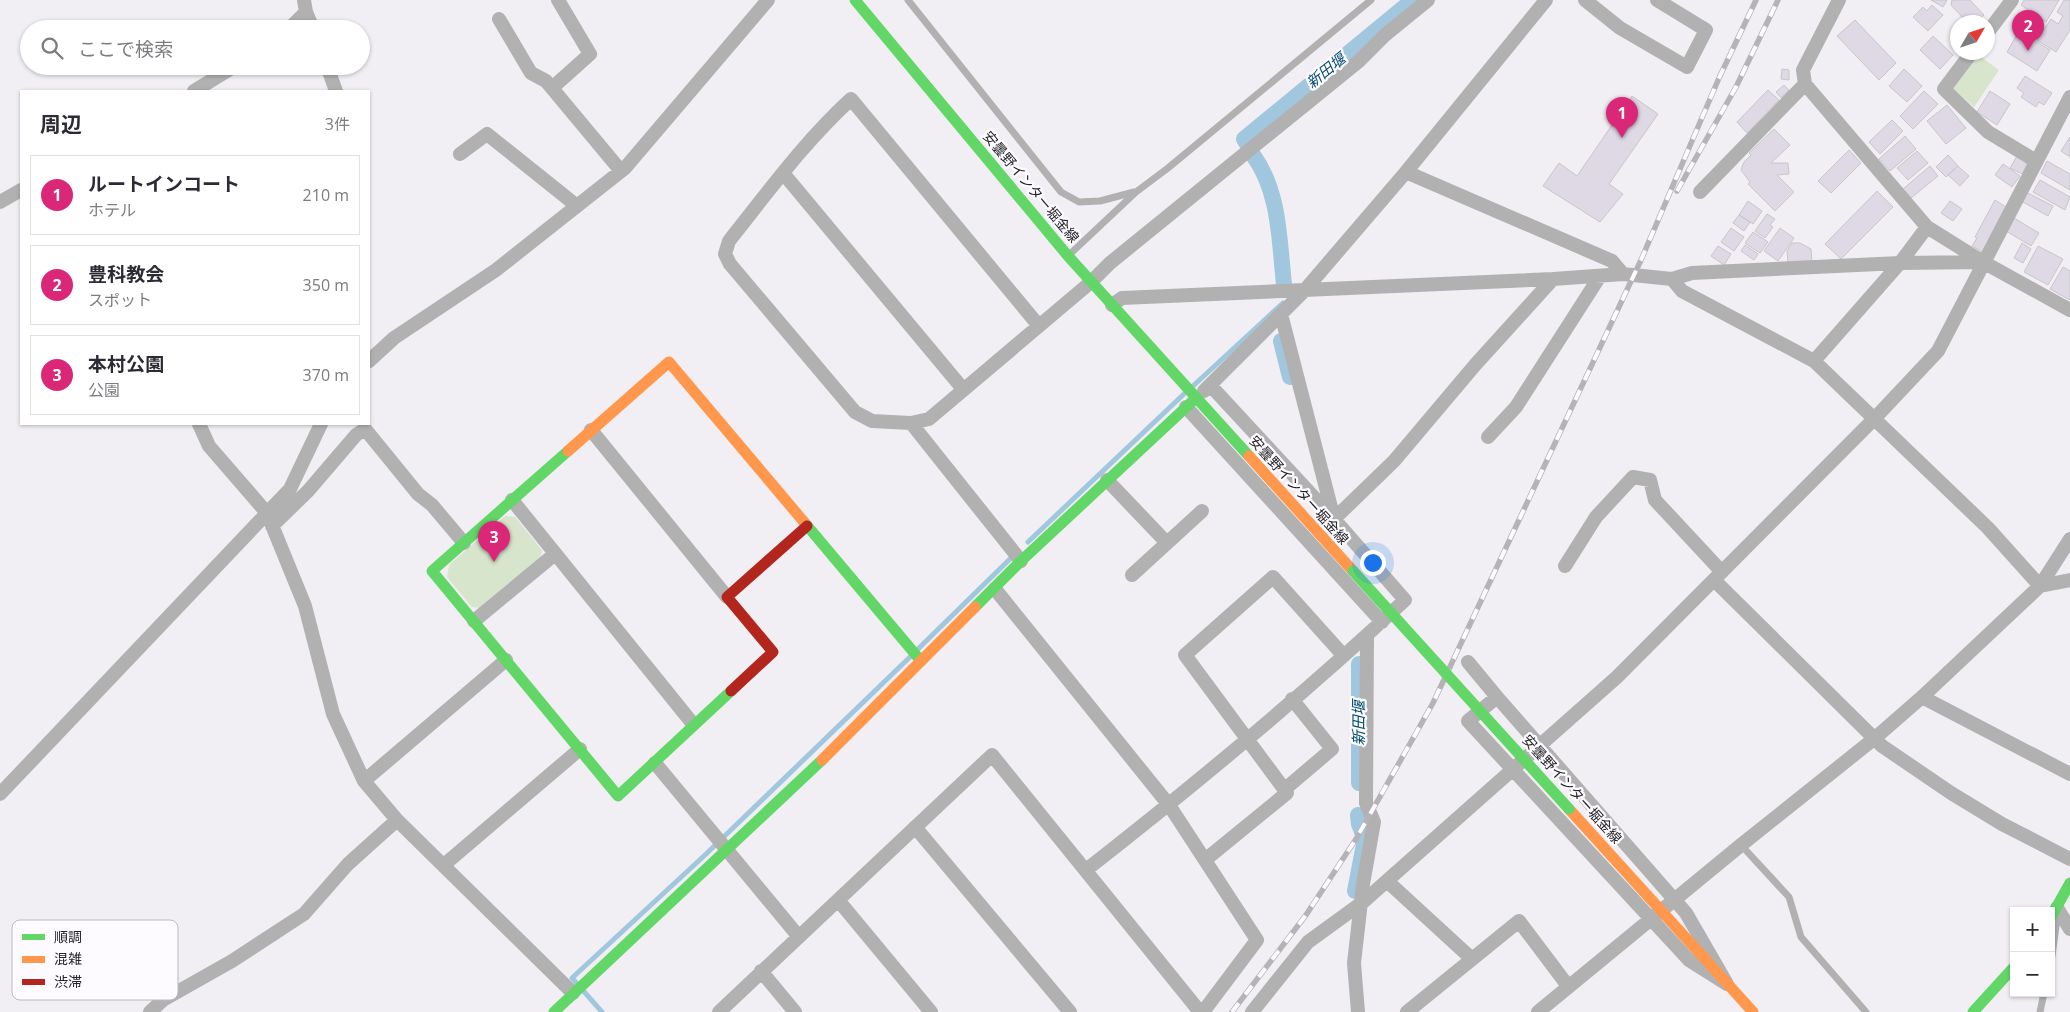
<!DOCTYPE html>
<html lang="ja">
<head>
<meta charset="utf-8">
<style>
  body { margin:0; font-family:"Open Sans","Noto Sans JP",sans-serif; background:#f7f7f7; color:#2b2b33 }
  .controls { position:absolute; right:15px; bottom:15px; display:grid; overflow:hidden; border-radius:0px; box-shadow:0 1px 4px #0004 }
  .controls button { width:45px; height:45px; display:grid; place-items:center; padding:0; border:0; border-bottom:1px solid #e1e1e2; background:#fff; color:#2b2b33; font:25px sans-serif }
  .compass { position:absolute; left:1950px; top:15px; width:45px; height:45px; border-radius:50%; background:#fff; box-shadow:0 1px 4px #0004; rotate:51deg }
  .you { position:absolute; left:1372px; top:562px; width:18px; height:18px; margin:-12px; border:4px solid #fff; border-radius:50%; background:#1a73e8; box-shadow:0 0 0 8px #1a73e833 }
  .badge { display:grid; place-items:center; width:32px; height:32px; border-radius:50%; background:#db2777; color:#fff; font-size:16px; font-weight:700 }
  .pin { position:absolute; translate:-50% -41px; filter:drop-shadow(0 1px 2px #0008) }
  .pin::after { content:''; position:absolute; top:26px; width:18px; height:15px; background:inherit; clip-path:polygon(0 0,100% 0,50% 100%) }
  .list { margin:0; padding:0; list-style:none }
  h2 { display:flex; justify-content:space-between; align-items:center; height:65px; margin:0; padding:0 20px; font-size:21px }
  h2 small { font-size:16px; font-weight:400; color:#7c7c81 }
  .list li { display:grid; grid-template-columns:32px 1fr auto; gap:15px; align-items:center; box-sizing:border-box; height:80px; margin:0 10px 10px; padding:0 10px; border:1px solid #e1e1e2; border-radius:0px }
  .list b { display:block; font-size:19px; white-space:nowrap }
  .list p { margin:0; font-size:16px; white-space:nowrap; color:#7c7c81 }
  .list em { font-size:16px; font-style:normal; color:#7c7c81 }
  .icon { flex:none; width:28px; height:28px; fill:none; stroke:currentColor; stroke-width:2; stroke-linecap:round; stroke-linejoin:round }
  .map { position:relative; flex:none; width:2070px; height:1012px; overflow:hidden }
  .search { position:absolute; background:#fff; box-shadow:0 1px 4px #0004; left:20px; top:20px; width:350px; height:55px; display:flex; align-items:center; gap:12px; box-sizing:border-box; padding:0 18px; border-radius:28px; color:#7c7c81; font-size:19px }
  .panel { position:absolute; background:#fff; box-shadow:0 1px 4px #0004; left:20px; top:90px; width:350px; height:335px; border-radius:0px }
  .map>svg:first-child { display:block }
  .park { fill:#d6e5cb }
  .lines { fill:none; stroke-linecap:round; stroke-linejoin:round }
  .stream { stroke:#a1c7df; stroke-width:5 }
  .canal { stroke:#a1c7df; stroke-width:16 }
  .building { fill:#dfd9e5; stroke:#c7c6c9 }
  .lane { stroke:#b2b1b2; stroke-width:7 }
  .street { stroke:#b2b1b2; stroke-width:14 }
  .fast { stroke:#63d668; stroke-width:11 }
  .slow { stroke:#ff974d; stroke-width:11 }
  .jam { stroke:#b3261e; stroke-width:11 }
  .rail-casing { stroke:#b5b3b5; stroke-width:5.5 }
  .rail { stroke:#fdfbff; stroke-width:4; stroke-dasharray:11; stroke-linecap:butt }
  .fast-bridge { stroke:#63d668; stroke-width:11 }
  .labels { text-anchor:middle; stroke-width:4.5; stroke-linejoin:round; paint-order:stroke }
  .street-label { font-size:14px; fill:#252427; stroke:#fdfbff }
  .water-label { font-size:15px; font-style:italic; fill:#024c6d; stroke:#fdfbff }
  .key { fill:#fdfbff; stroke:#bcbabe; stroke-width:1 }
  .key-label { font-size:14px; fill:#252427 }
</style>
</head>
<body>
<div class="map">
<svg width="2070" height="1012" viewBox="0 0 2070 1012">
  <rect width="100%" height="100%" fill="#f1eff3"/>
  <path class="park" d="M1977,54L1999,70L1974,107L1952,87Z
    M505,516L515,517L542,550L540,559L481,608L472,607L447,577L449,565Z"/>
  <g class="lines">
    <path class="stream" d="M1193,386L1283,303
      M1028,542L1185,393
      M917,650L1015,554
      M602,1012L572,978L705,855L911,656"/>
    <path class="canal" d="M1247,144L1244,139L1413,0
      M1253,155C1280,192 1279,240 1284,284
      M1281,341L1290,377
      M1359,783V664
      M1355,891L1365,839L1359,824L1358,815"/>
  </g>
  <path class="building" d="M1931,0H1947L1943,7Z
    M1952,0H1970L1984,15L1977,22H1967L1951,5Z
    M2024,0H2059L2046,22L2021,5Z
    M2064,0H2070V30L2056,52L2037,40L2051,19L2058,24L2063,16L2057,12Z
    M1932,5L1943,15L1928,31L1913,17L1923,7L1927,11Z
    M1855,20L1896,63L1879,80L1837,36Z
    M2019,31L2050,50L2037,71L2007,52Z
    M1933,36L1953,55L1940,69L1920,50Z
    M1782,69L1789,70V80L1781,79Z
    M1904,69L1922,86L1907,102L1889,86Z
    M2025,76L2052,93L2044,105L2039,102L2036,107L2021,97L2024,93L2017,88Z
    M1784,85L1789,90L1781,98L1776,92Z
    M1768,90L1779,100L1747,133L1737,122Z
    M1924,91L1938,104L1913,129L1900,116Z
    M1990,91L2010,104L1997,125L1977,112Z
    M1632,96L1658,114L1609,184L1623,194L1600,222L1543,186L1559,163L1577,176Z
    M1947,105L1966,128L1946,144L1927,121Z
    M1892,120L1903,131L1880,154L1869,142Z
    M1774,129L1790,145L1771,163H1788L1789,174L1777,175L1794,192L1775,211L1748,184L1750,182L1741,170L1744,162L1751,155L1749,153Z
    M1905,136L1916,149L1890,171L1879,159Z
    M2070,137V157L2061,151Z
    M1849,150L1861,163L1831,193L1818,181Z
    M1917,151L1928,163L1908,180L1897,168Z
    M1948,155L1958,166L1946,177L1936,167Z
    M2017,156L2028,162L2022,174L2010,168Z
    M2047,161L2070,174V190L2041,173Z
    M2003,164L2020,176L2012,187L1995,175Z
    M1930,166L1938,176L1911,198L1903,189Z
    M1958,166L1969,176L1960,186L1948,175Z
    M2040,180L2070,197L2065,210L2033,192Z
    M1877,191L1893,207L1841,259L1825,244Z
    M2026,192L2053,206L2048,216L2021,201Z
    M1995,200L2009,209L1984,253L1972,246L1977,238L1975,237Z
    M1748,201L1762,211L1753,224L1739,215Z
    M1950,201L1962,209L1953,221L1941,213Z
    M1767,214L1775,219L1770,225L1773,227L1765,238L1755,231Z
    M1739,215L1750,222L1744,231L1733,223Z
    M2014,218L2039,233L2031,246L2006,231Z
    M1731,228L1744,237L1734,251L1721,242Z
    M1780,228L1794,238L1778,261L1764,251Z
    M1753,232L1768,242L1760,253L1745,243Z
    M1792,243H1800L1811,249L1812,261L1788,262L1787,251Z
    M2022,243L2031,249L2023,263L2014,258Z
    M1745,245L1758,254L1754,260L1741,251Z
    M1718,246L1731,254L1724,265L1711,256Z
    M2038,246L2063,259L2048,285L2024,272Z
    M2063,267L2070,271V300L2050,289Z"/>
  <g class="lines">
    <path class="lane" d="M908,0L1061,192L1079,202L1100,201L1134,192
      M1070,254L1136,192L1168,168L1371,0
      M1741,845L1789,897L1801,937L1866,1012
      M2051,963L2057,919
      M2040,1012L2044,993"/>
    <path class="street" d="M1585,0L1620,28L1687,67L1706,30L1657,0
      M1839,0L1803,70L1805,84L1927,227L1983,262L2070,310
      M306,12L313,29
      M499,19L531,73L546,81L621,171
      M289,29L306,12L304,0
      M1988,32L2012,0
      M1972,52L1944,89L1988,132L2036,161
      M327,66L336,91
      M552,88L590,54L558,0
      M194,91L235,66
      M460,154L487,134L577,206
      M1406,172L1612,261L1623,274
      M783,173L963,389
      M1700,192L1805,84
      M0,202L21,190
      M1672,279L1682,291L1814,361L1988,528L2040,586
      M1112,305L1122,298L1553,279L1623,274L1672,279L1692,273L1900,263L1983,262
      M369,361L394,338L496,270L625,168L768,0
      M1814,361L1900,263L1927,227
      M1204,391L1281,314
      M1186,407L1382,622
      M911,423L872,421L855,412L730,264L725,254L729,241C768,192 805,141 851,99L1039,326
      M199,424L209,446L267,513L305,606L333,714L364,781L397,820L573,993
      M591,430L727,597
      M1488,437L1516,407L1600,276
      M1107,480L1167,543
      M512,500L693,724
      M1333,515L1281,314L1304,291L1406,172L1546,0
      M1334,519L1394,461L1475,365L1553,279
      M272,526L308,491L356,435L365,429L418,494L432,505L464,543
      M1021,561L911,423L929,419L1091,282L1110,263L1359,61L1385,35L1428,0
      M1565,566L1596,517L1633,477L1650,480L1655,500L1722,572
      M1132,575L1202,511
      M1714,580L1882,746L1951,793L2002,824L2070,859
      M2040,586L2070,580
      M995,589L1169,805L1257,940L1203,1012
      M474,621L555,554
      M1468,662L1497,697
      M1497,697L1686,913L1727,984L1689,960L1468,721Z
      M1922,697L2070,774
      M655,763L799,937
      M364,781L506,660
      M1285,789L1332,749L1292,699
      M0,794L290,489L321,424
      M915,827L1070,1012
      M1205,860L1287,793L1185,655L1273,577L1343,655
      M445,864L580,749
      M1086,870C1196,784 1304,694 1405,600L1334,519L1210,385
      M1387,881L1472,959
      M838,900L931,1012
      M2057,908L2070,929
      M761,971L795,1012
      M150,1012L163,1000L232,961L304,914L348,864L397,820
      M719,1012L992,755L1200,1012
      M1252,1012L1308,942L1363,902L1617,677L1874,419L1938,351L2070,97
      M1358,1012L1354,963L1363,884L1374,822L1366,803L1367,636
      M1407,1012L1519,921L1568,986
      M1538,1012L1741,845L1875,738L1922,697L2040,586L2070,539"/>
    <path class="fast" d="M855,0L1068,256L1249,456
      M568,451L432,571L618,796L731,691
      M804,522L921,661
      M975,607L1021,561L1196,398
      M2051,917L2070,883
      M554,1012L822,760
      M1973,1012L2014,967"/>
    <path class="slow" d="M568,451L669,362L804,522
      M1249,456L1353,571
      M822,760L975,607
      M1569,809L1753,1012"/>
    <path class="jam" d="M731,691L773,652L727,597L807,526"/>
    <g class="rail-casing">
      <path id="rail" d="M1677,191L1736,87L1778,0
        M1232,1012L1306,915L1356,839L1433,703L1641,260L1719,78L1756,0"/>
    </g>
    <use href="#rail" class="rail"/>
    <path class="fast-bridge" d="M1353,571L1569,809"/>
  </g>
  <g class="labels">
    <g class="street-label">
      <text transform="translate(1031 187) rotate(50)" y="5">安曇野インター堀金線</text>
      <text transform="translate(1299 490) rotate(48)" y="5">安曇野インター堀金線</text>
      <text transform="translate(1572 789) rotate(48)" y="5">安曇野インター堀金線</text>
    </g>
    <g class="water-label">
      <text transform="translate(1326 71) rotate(-39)" y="5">新田堰</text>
      <text transform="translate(1359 723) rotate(-90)" y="5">新田堰</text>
    </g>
  </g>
  <rect x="12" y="920" width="166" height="80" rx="8" class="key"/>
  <rect x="22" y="934" width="23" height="6" fill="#63d668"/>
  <rect x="22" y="956" width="23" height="7" fill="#ff974d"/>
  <rect x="22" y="979" width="23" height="6" fill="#b3261e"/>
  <g class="key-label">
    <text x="54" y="942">順調</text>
    <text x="54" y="964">混雑</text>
    <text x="54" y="987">渋滞</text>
  </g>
</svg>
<div class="controls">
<button>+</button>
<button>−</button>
</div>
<svg class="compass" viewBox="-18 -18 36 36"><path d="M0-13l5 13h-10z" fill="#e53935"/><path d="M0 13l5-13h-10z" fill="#7c7c81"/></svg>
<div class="you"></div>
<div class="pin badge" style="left:1622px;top:138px">1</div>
<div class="pin badge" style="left:2028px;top:51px">2</div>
<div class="pin badge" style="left:494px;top:562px">3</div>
<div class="search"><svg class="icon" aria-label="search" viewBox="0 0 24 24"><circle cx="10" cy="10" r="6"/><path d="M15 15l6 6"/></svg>ここで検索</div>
<section class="panel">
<h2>周辺<small>3件</small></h2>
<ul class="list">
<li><span class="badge">1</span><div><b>ルートインコート</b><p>ホテル</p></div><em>210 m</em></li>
<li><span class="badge">2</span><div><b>豊科教会</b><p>スポット</p></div><em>350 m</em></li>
<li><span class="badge">3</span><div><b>本村公園</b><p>公園</p></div><em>370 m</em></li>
</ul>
</section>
</div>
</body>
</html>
